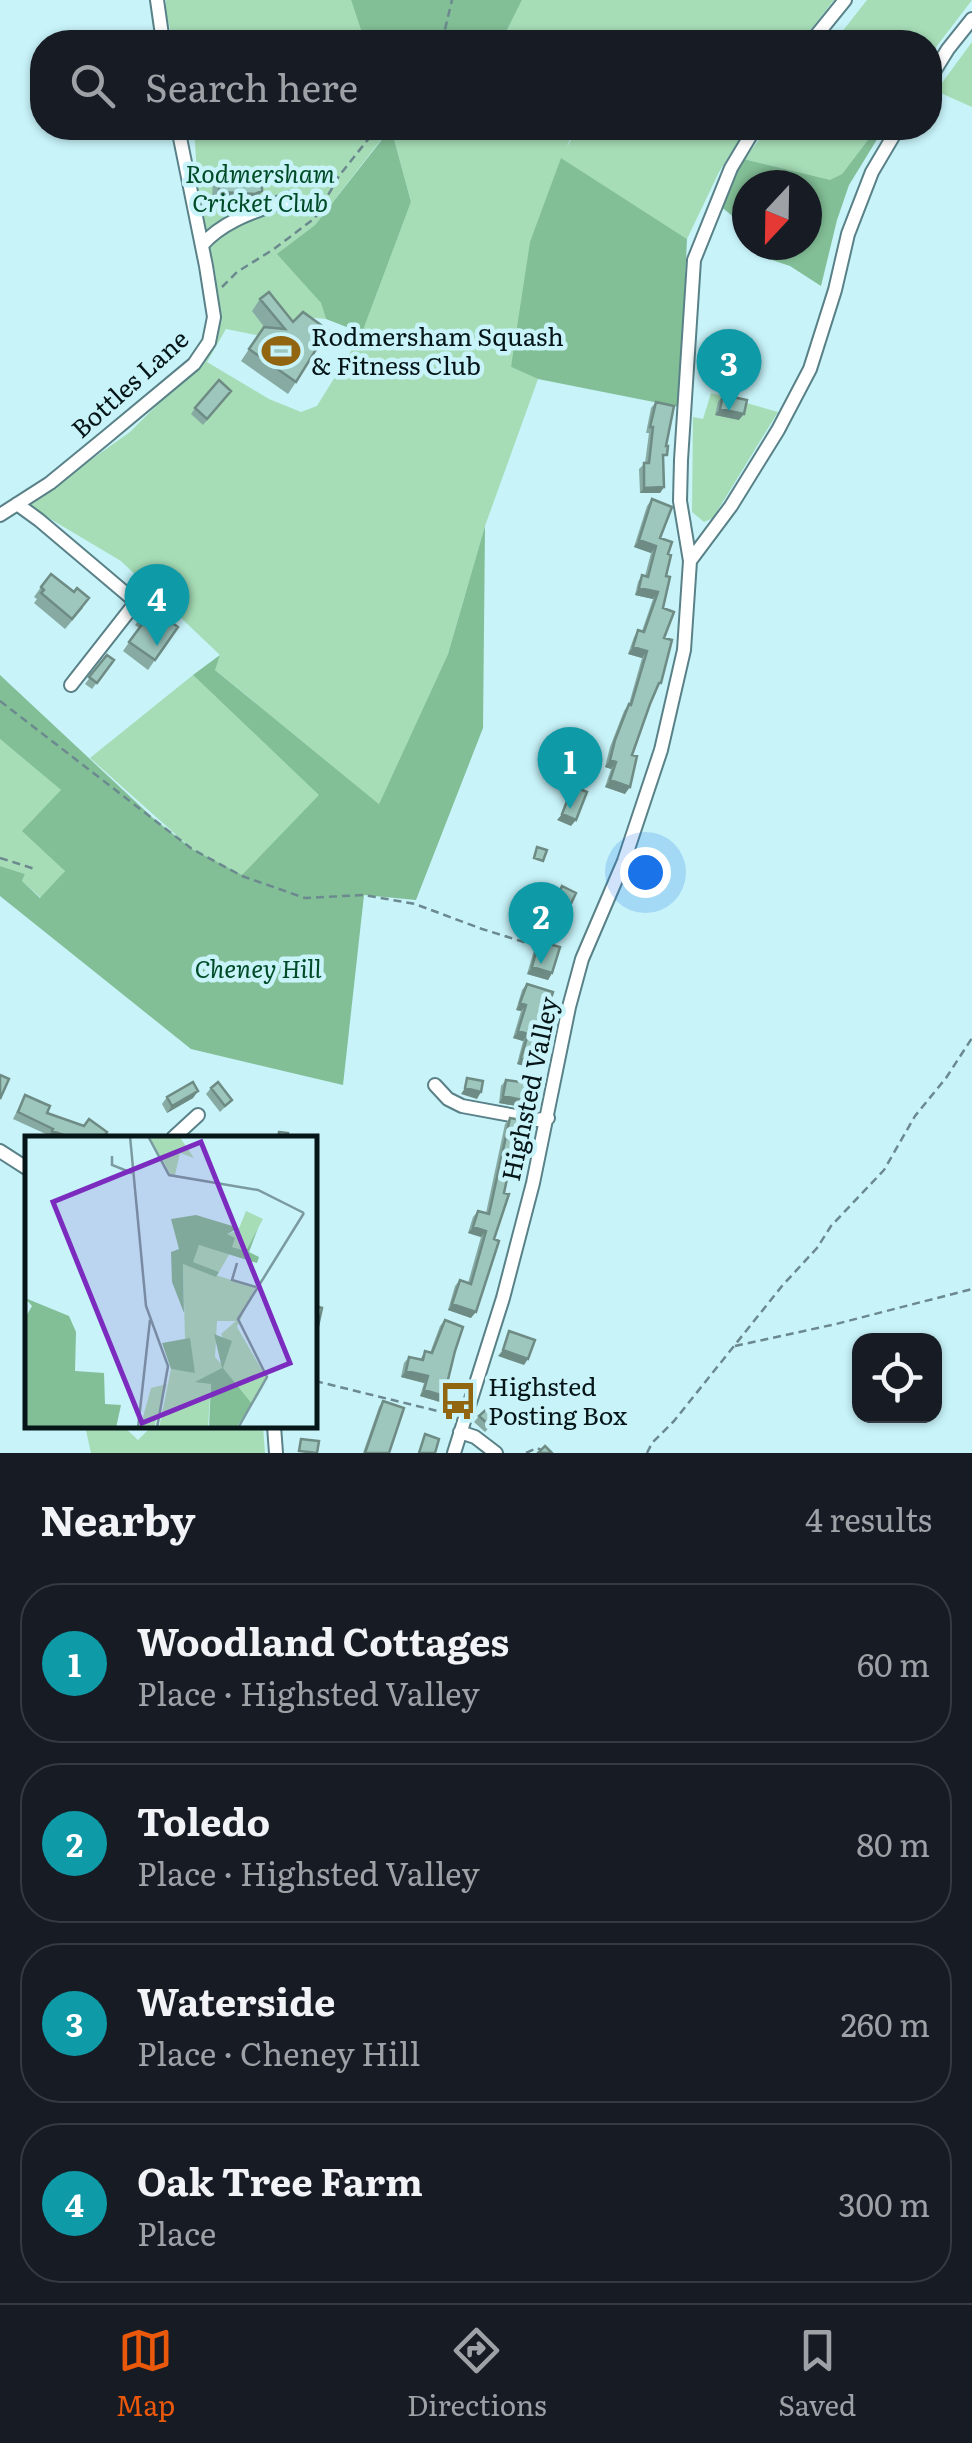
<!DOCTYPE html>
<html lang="en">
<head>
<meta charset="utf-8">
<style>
  body { margin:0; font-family:Literata,serif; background:#20242c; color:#f1f3f6 }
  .controls { position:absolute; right:30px; bottom:30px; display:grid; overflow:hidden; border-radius:20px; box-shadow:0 2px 8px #0004 }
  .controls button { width:90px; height:90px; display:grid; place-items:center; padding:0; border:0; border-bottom:2px solid #363941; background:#171b24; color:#f1f3f6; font:50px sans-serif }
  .compass { position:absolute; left:732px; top:170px; width:90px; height:90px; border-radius:50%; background:#171b24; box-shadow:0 2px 8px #0004; rotate:202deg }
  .you { position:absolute; left:645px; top:872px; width:35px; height:35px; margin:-25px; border:8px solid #fff; border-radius:50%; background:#1a73e8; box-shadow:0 0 0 15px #1a73e833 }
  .badge { display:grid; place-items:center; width:65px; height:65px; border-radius:50%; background:#ea580c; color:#fff; font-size:32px; font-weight:700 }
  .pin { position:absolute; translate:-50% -82px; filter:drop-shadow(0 2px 5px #0008) }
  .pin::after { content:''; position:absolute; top:52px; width:35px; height:30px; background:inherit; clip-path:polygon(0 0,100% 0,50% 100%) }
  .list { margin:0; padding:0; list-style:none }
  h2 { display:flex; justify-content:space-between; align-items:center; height:130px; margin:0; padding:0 40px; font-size:42px }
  h2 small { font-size:32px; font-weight:400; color:#9ea1a6 }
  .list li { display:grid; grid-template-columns:65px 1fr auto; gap:30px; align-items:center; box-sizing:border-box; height:160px; margin:0 20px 20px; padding:0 20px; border:2px solid #363941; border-radius:40px }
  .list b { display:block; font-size:38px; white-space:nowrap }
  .list p { margin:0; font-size:32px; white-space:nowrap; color:#9ea1a6 }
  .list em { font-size:32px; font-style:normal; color:#9ea1a6 }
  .icon { flex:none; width:55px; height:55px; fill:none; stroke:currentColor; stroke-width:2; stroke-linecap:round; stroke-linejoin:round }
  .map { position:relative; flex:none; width:972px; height:1453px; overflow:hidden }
  .search { position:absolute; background:#171b24; box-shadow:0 2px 8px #0004; left:30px; right:30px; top:30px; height:110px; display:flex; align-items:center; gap:25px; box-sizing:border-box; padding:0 35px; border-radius:40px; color:#9ea1a6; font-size:38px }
  .sheet { height:850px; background:#171b24 }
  nav { display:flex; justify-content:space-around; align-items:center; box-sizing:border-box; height:140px; border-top:2px solid #363941; background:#171b24; font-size:28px; color:#9ea1a6 }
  nav a { display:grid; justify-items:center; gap:5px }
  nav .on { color:#ea580c }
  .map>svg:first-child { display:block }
  .green { fill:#a6ddb7 }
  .forest { fill:#82be96 }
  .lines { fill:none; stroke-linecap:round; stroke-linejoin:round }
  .minor-casing { stroke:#598187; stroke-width:16 }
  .path { stroke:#6b898e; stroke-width:2.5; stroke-dasharray:8 5; stroke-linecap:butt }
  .minor { stroke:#fff; stroke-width:12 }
  .wall { fill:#87aaa3 }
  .shaded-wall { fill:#6e8b84 }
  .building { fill:#9dc6bd; stroke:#6e8b84; stroke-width:2.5 }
  .labels { text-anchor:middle; stroke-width:9; stroke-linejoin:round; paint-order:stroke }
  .park-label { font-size:25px; font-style:italic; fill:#004b27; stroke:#c7f3f9 }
  .poi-label { font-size:25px; fill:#061518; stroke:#c7f3f9; text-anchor:start }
  .street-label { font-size:25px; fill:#061518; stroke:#c7f3f9 }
  .inset-road { fill:none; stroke:#7a9a9f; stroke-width:2.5 }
  .view { fill:#7b2cbf; fill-opacity:0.15; stroke:#7b2cbf; stroke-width:5 }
  .inset-edge { fill:none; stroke:#061518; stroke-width:5 }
</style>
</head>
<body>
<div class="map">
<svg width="972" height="1453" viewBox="0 0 972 1453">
  <rect width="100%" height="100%" fill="#c7f3f9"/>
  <path class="green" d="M166,0H351L365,42H174L165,11Z
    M522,0H834L801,42H501Z
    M867,0H972L930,55V42H834Z
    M972,42V107L936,91Z
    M194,128H390L315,225L278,254L321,303L326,319L305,317L271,338L226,329L207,362L269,399L301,412L317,406L362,333L411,202L391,128H574L567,147L578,128H747L719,172L687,239L562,159L511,367L538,379L485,526L448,654L379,804L214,669L220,655L121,561L27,505L130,432L200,362L219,322L215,271L199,205Z
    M768,128H877L842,174L830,181L744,159Z
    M711,393L778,412L713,518L704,522L692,512L693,417L703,419Z
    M193,675L320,795L242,876L192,849L90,758Z
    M0,739L61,790L65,871L41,898L22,881L25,874L0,866Z
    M85,1426H123L138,1440L152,1426H263L265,1453H91Z"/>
  <path class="forest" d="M351,0H522L501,42H365Z
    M391,128L411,202L362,333L326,319L321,303L277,254L315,225Z
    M877,128H884L849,185L837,220L821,286L790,266L766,258L764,245H807V185H747V228L719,205L744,159L830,180L842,174Z
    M561,158L687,239L679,407L538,379L511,367L530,242Z
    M485,526L483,728L416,900L364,895L343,1085L191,1049L0,896V866L25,874L22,881L40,898L65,871L22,831L61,790L0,739V675L153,818L192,849L242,875L319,795L193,675L220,655L215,670L379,804L448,654Z"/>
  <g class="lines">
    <g class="minor-casing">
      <path id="minor" d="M157,0L163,42
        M811,42L845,0
        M930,78L948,49L972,19
        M202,245C226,218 261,210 294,197
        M17,504L39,520L136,602L71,685
        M0,515L50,483L105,438L194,364L209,342L214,317L206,266L178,128
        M690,561L731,506L778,430L810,369L835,290L848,234L872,172L898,128
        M435,1085L448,1099L462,1106L537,1120L548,1118
        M173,1138L198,1115
        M0,1151L28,1169
        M274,1426L276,1453
        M460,1432L475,1437L496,1453
        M454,1453L503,1298L533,1183L569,1007L582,959L624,861L661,750L684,650L690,561L680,501L681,460L694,260L731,168L755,128"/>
    </g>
    <path class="path" d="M442,42L452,0
      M222,287L237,272L274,249L315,218L339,176L377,128
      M0,701L192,849L242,876L305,898L364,895L415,904L482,929L537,946
      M0,858L35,869
      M735,1346L836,1324L972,1289
      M315,1381L454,1415
      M526,1453L537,1448L548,1453
      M647,1453L652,1443L674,1421L782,1286L817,1248L831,1226L884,1170L915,1116L946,1078L972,1038"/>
    <use href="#minor" class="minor"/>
  </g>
  <path class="wall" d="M220,170L249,179L262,191L255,201L248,203L212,202L213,179Z
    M260,299L293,322L296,382L288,394L241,361L264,327L265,328L252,311Z
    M231,391L203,425L191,414L195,408Z
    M723,395L739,420L715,415L718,402Z
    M656,402L663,461L664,487L660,493H640L639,469L645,463L649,433H646L651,408Z
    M652,499L660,538L668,554L663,608L664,638L656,690L632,755L625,794L605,787L611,769L605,767L610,747L624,711L629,704L642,658L628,654L634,637L638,630L642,631L653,599L635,595L638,582L642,575L645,576L651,553L634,547L647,506Z
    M41,587L74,592L83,608L65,629L34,603L37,599L34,597Z
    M149,606L178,627L148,670L123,651L139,628L135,625Z
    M107,655L114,660L92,689L85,684Z
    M562,886L568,910L563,917L549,910Z
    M539,941L552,973L548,980L527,974L535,947Z
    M527,984L544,1019L539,1063L535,1069L517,1064L523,1041L513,1038L521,1011L516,1010L522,990Z
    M506,1080L528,1108L499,1103L501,1086Z
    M211,1088L232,1100L220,1112L206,1094Z
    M198,1091L193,1098L167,1113L162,1104L167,1097Z
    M25,1095L47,1113L103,1138L48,1137V1135L13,1119Z
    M510,1118L524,1134L519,1140L515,1139L494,1239L471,1318L448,1310L455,1286L460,1280L468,1283L481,1237L468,1233L473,1217L478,1211L486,1213L505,1124Z
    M445,1320L455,1351L444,1396L440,1402L420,1396L424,1383L401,1377L404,1363L409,1357L420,1360L425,1351L430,1353L440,1326Z
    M383,1401L389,1453H363L379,1407Z
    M479,1416L499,1417L485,1432L474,1422Z"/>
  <path class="shaded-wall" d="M262,191L255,201L248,203L212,202L219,192Z
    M720,409L744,414L739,420L715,415Z
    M664,487L660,493H640L644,488Z
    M639,540L656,546L651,553L634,547Z
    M639,588L658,592L653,599L635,595Z
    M633,647L647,651L642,658L628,654Z
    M610,760L616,762L611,769L605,767Z
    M610,780L630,787L625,794L605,787Z
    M562,814L576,820L571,826L557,820Z
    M532,967L552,973L548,980L527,974Z
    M520,1003L526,1005L521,1011L516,1010Z
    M518,1031L528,1034L523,1041L513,1038Z
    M521,1058L539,1063L535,1069L517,1064Z
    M465,1088L481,1092L477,1099L461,1094Z
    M198,1091L193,1098L167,1113L172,1106Z
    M503,1096L532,1102L528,1108L499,1103Z
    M52,1131L72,1138L48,1137Z
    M517,1132L524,1134L519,1140L512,1138Z
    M473,1227L486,1231L481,1237L468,1233Z
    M452,1304L476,1312L471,1318L448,1310Z
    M503,1350L528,1359L524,1365L498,1356Z
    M406,1371L428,1376L424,1383L401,1377Z
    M424,1390L444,1396L440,1402L420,1396Z"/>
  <path class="building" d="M220,170L249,171V179L262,180V191L255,194L219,192Z
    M269,292L293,322L303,312L328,330L296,382L249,349L264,327L285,329L260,299Z
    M219,380L231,391L207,419L195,408Z
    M723,395L747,400L744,414L720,409Z
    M656,402L674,406L666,446H668L667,455H663L664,487L644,488V463H649L653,427H650Z
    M652,499L672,507L660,538L672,542L668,554L671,555L666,576L670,577L663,608L674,612L664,638L672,640L661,683H659L650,704L632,755L637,756L630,787L610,780L616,762L610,760L615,740L629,704L631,705L647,651L633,647L638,630L644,632L658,592L639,588L642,575L648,577L656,546L639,540Z
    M51,574L74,592L77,588L89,598L72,619L41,593L44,590L41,587Z
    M149,606L178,627L155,660L129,642L146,619L142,616Z
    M107,655L114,660L97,683L89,677Z
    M573,786L587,792L576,820L562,814Z
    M537,847L547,850L543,861L534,858Z
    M562,886L576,893L568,910L554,904Z
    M539,941L560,947L552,973L532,967Z
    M527,984L553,992L544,1019L550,1021L539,1063L521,1058L528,1034L518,1031L526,1005L520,1003Z
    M0,1075L9,1079L0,1099Z
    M467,1078L483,1081L481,1092L465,1088Z
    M506,1080L535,1084L532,1102L503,1096Z
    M193,1082L198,1091L172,1106L167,1097Z
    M218,1082L232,1100L225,1106L211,1088Z
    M25,1095L50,1106L47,1113L84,1126L89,1119L107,1132L103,1138H72L52,1131L53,1129L18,1112Z
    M510,1118L527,1121L524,1134L517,1132L504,1193L509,1194L494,1239L499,1241L476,1312L452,1304L460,1280L471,1284L486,1231L473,1227L478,1211L489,1214Z
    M279,1132L288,1133L287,1138H278Z
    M315,1306L322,1308L315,1340Z
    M445,1320L463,1327L455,1351L444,1396L424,1390L428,1376L406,1371L409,1357L423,1360L425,1351L432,1353Z
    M509,1331L535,1340L528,1359L503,1350Z
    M383,1401L404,1408L389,1453H365Z
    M490,1406L499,1417L489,1425L479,1416Z
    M425,1434L439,1439L435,1453H419Z
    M301,1439L319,1441L317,1453L299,1451Z
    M545,1446L552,1453H538Z"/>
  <defs>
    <g id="stadium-bare" transform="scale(3)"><path d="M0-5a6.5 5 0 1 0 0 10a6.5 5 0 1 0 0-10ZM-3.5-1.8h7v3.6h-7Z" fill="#926611" stroke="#c7f3f9" stroke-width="2.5" paint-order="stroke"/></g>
    <g id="bus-bare" transform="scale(3)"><path d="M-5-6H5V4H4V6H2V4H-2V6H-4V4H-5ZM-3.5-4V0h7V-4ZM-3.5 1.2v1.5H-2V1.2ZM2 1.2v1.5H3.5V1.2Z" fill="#926611" stroke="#c7f3f9" stroke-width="2.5" paint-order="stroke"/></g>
  </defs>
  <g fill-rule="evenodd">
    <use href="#stadium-bare" x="281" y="351"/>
    <use href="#bus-bare" x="458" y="1401"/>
  </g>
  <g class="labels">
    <g class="park-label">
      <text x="260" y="183">Rodmersham<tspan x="260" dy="29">Cricket Club</tspan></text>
      <text x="258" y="978">Cheney Hill</text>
    </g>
    <g class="poi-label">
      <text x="311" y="346">Rodmersham Squash<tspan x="311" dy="29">&amp; Fitness Club</tspan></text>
      <text x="488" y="1396">Highsted<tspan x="488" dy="29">Posting Box</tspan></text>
    </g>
    <g class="street-label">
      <text transform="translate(130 384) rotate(-42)" y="9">Bottles Lane</text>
      <text transform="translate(530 1089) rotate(-78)" y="9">Highsted Valley</text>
    </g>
  </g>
  <g transform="translate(25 1136)">
    <rect width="292" height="292" fill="#c7f3f9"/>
    <path d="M124,0H154L169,22L155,17L150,39L145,38ZM221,75L238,83L221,115L207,111L201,98L213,95ZM174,109L205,117L194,136L167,126ZM158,128L230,152L212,191L241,241L227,268L186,247L183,291L134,292L146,233L170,236L160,202ZM192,185H211L196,198L203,212L198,230L190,221ZM142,248L129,292H115L126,252Z" fill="#a6ddb7" fill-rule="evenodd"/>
    <path d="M171,79L214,92L202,98L210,102L207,111L221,115L233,92L224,116L234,121L232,127L174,109L168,126L194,136L191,141L158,128L159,177L147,146L146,116L154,113L146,83ZM0,162L44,180L51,196L50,235L79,237L80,268L96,269L91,292H0V182L7,170ZM189,198L207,205L198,232L227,268L211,292H184L186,248L170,246L197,232ZM165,202L170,237L146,233L137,207Z" fill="#82be96"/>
    <path class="inset-road" d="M105,0L121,170L143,230L132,292M123,0L144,39L233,54L279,77M87,20V29L107,37M212,127L207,144L231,151M113,292L125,184M213,292L242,241L213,183L279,77"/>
    <path class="view" d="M176,6L265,227L117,287L28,66Z"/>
    <rect width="292" height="292" class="inset-edge"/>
  </g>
</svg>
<div class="controls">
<button><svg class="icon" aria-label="locate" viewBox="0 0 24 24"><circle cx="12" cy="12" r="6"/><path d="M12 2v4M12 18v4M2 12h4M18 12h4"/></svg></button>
</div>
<svg class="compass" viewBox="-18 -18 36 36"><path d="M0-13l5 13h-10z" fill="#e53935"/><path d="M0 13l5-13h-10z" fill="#9ea1a6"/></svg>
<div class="you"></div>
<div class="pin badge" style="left:570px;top:809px;background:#0f9aa8">1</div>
<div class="pin badge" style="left:541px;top:964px;background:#0f9aa8">2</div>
<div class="pin badge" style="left:729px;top:411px;background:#0f9aa8">3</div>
<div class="pin badge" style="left:157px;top:646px;background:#0f9aa8">4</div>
<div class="search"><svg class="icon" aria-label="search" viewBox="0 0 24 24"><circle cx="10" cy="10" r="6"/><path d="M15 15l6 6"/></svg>Search here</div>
</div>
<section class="sheet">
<h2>Nearby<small>4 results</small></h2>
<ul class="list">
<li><span class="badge" style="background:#0f9aa8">1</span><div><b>Woodland Cottages</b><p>Place · Highsted Valley</p></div><em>60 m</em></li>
<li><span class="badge" style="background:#0f9aa8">2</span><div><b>Toledo</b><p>Place · Highsted Valley</p></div><em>80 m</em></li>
<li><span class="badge" style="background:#0f9aa8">3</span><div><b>Waterside</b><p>Place · Cheney Hill</p></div><em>260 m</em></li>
<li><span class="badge" style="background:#0f9aa8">4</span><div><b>Oak Tree Farm</b><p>Place</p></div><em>300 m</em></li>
</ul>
</section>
<nav>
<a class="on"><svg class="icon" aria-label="map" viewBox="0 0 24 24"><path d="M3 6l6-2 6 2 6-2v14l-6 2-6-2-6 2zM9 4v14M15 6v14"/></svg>Map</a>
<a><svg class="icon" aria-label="directions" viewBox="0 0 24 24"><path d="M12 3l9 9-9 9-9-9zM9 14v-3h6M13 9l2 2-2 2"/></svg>Directions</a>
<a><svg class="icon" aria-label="saved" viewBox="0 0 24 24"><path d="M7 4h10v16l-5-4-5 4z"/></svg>Saved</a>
</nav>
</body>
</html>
